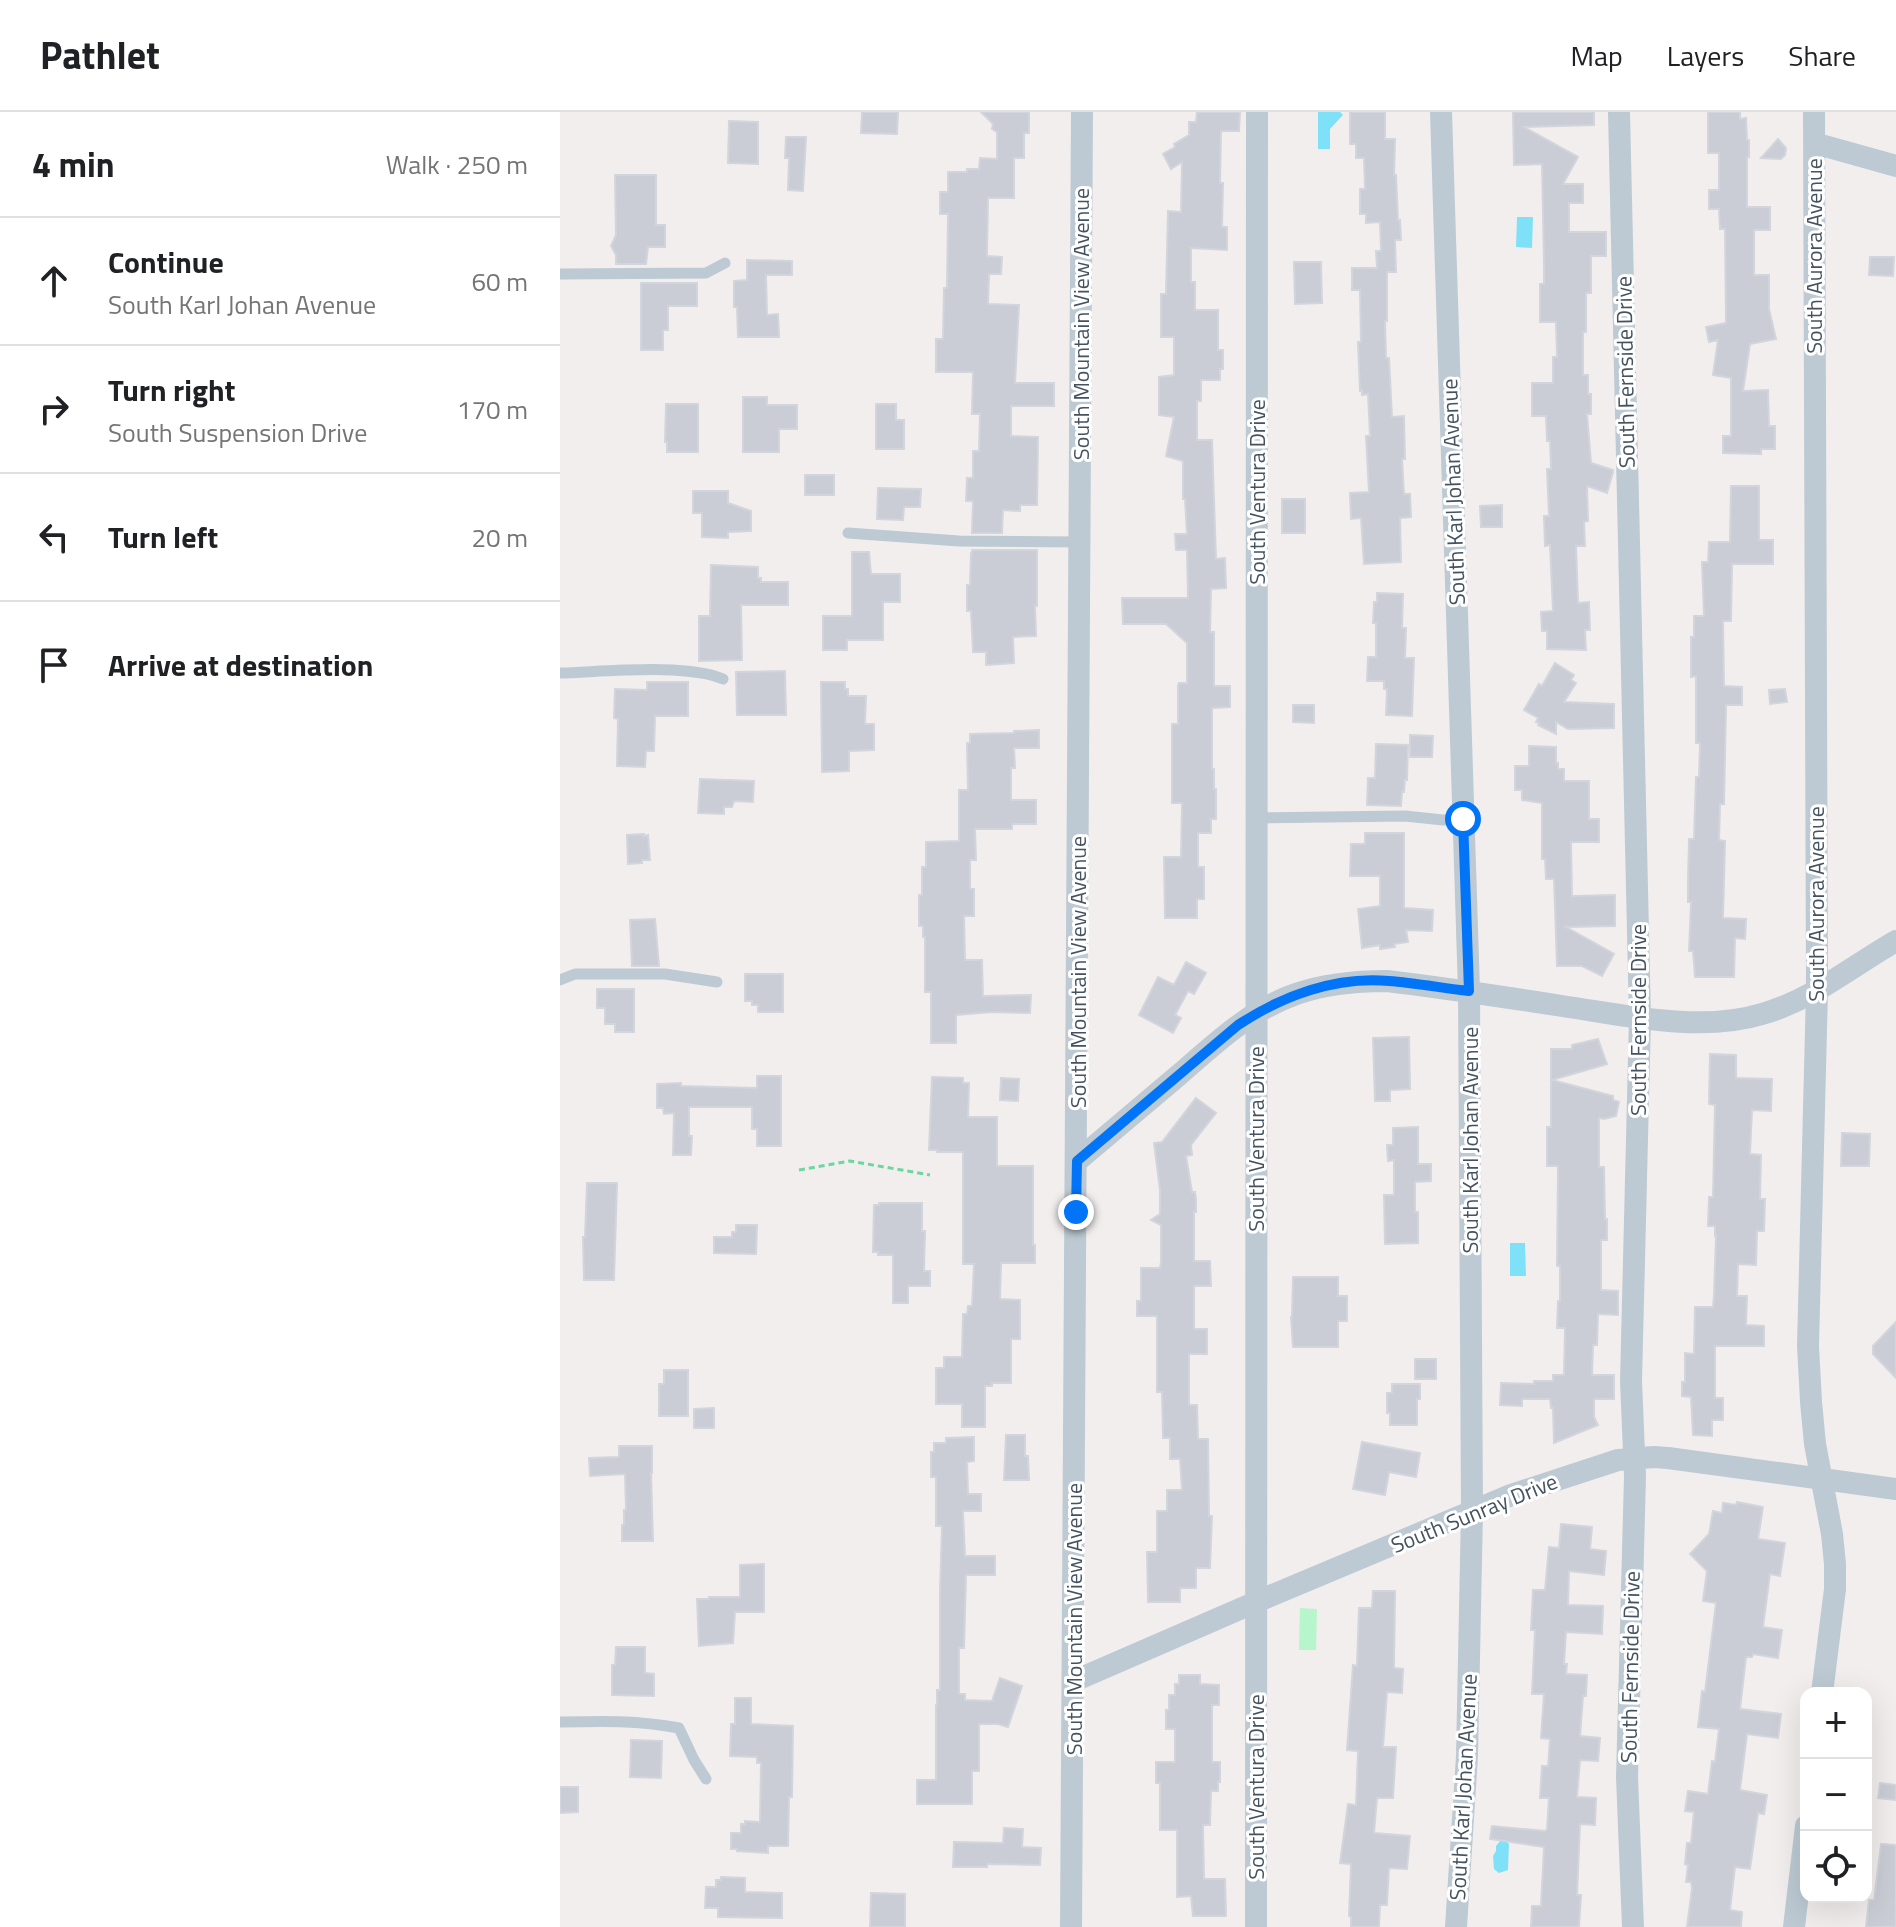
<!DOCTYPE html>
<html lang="en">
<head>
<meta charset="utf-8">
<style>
  body { margin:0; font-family:"Titillium Web",sans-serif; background:#f6f6f6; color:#202124 }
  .controls { position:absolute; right:24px; bottom:24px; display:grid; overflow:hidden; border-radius:16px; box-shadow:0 8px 32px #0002 }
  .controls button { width:72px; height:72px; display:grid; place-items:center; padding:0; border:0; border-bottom:2px solid #e0e0e0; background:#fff; color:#202124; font:40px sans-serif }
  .stop { position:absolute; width:24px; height:24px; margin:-18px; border:6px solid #0274f7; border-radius:50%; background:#fff }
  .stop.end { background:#0274f7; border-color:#fff; box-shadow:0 2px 8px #0008 }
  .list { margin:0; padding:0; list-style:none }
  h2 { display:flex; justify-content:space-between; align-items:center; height:104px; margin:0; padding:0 32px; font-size:34px }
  h2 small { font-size:26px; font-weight:400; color:#757577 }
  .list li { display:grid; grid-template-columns:52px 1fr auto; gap:24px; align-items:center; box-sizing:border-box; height:128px; padding:0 32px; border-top:2px solid #e0e0e0 }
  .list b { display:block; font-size:30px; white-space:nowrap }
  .list p { margin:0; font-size:26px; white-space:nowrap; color:#757577 }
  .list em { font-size:26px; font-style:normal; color:#757577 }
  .icon { flex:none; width:44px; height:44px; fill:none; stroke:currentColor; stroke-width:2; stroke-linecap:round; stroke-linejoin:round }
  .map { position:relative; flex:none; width:1336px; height:1815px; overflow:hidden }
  header { display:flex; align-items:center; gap:48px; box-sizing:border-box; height:112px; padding:0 40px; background:#fff; border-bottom:2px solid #e0e0e0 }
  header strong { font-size:38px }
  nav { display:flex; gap:44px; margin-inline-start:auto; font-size:28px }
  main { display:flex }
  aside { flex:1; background:#fff }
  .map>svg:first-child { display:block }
  .green { fill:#b7f5cd }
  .water { fill:#7fe1f7 }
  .building { fill:#cacdd5; stroke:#d2d5db; stroke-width:2 }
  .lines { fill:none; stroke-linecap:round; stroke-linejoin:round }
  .path { stroke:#6bd79f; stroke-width:3; stroke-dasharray:6 4; stroke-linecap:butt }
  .service { stroke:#bdcad3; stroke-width:11 }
  .minor { stroke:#bdcad3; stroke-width:22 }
  .route { stroke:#0274f7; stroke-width:10 }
  .labels { text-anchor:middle; stroke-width:6; stroke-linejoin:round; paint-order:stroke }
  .street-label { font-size:22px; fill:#44535f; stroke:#fff }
</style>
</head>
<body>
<header>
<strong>Pathlet</strong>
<nav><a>Map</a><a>Layers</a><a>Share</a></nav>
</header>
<main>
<aside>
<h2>4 min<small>Walk · 250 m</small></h2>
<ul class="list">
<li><svg class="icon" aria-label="ahead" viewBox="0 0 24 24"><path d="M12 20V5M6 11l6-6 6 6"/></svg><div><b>Continue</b><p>South Karl Johan Avenue</p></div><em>60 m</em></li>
<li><svg class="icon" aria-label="right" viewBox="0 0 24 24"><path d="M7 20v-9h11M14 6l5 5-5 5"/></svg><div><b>Turn right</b><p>South Suspension Drive</p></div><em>170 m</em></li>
<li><svg class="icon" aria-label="left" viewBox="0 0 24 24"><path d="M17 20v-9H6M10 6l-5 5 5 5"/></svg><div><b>Turn left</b></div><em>20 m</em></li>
<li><svg class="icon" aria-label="arrive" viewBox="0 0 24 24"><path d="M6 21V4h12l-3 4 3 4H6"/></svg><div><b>Arrive at destination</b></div></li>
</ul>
</aside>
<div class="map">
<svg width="1336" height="1815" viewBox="0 0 1336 1815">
  <rect width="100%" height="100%" fill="#f2eeee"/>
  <path class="green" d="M740,1496L757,1497L756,1538H739Z"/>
  <path class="water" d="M758,0H780L783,3L770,17V37H758Z
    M957,105H973L972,136L956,135Z
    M950,1131H965L966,1164H950Z
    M941,1728L946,1729L949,1732L948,1758L939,1761L934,1757L933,1744L936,1739V1734Z"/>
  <path class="building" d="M302,0H338L337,22L301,21Z
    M421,0H469V21H464V46H454V86H428L427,144L442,145L441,162H429L428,192L459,193L455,271H494V294H451V324L478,325L477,393H460V399L443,398L442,421H412L413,389H406L407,366H413V339H419L420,302H412L413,260H376V227H383L384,176H387L388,102H380V80H388V60H407V57H419L420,46L437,47V20L432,17L433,12Z
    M637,0H680L679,19H661L660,71H663L662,115H667V138L631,136V170H635V198H658V238H663V257H660V268H641V289H637V328H652L656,447L665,446L666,476L651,477L650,520H654V574H670V595L652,596V657H654V677H656V707H651V721H638V755H644V787H637V806H605L604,745H621L622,691H612V612H618V573L619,571H627V531L606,512H563L562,486H628L627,438H616L615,422H627L625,387H623V349L606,344L614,305L599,303V265L614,263V225H601V182H606L608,99L621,100L622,50L611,57L603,42L615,35L614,32L629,23V10H636Z
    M790,0H825V27H835L834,63H836L838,108H840L841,128H835L836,160H827V209H825L826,246H829L832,305L844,304L845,347H842L844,382H850L851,405L840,406L841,450L804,452L801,406L791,407L790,381L809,380L806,324H810L808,282L802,283V278L800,279L798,230H801L800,178H792V156H817L816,139H821L820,110L806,111V102H800V77H805L804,46H796V32H790Z
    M953,0H1034V13L964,15L1018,45L1003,72H1023V91H1009V120H1046V144H1031V181H1026V220H1023V263H1028V282H1031V302H1027L1031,351L1053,358V360L1047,381L1027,374L1028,409L1024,410L1025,434H1016L1018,491L1029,490L1030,518H1025L1026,538L987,537V519H982L981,500L993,499L990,433L985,434L984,404H989L987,357H991L990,329H987L986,304H972V271H993V245H997L996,210H980V172H984V152L982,52L954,53Z
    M1148,0H1180V7L1186,6L1187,28H1189V45H1187V95H1210V118H1194V163H1209V197L1216,227L1190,232L1183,279L1208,278L1209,314H1215V337H1201V342L1163,341V324H1171V266L1153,263L1158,228L1149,230L1146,215L1166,211L1165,117H1160L1159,97H1149V78H1159V41H1148Z
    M169,9L198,10V52L168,51Z
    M226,25H246L243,79L228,78L229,46H225Z
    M1218,27L1226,36L1225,43L1221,47L1201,46Z
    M55,63H96V113H105V135H88L86,152H56V143L51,134L56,123Z
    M1310,145H1334L1333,164L1309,163Z
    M187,148L232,149V163H206L207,203L218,202L219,225H178L177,195H174V169L187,168Z
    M734,150H761L762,191L735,192Z
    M81,171H137V194H108V218H103V238H81Z
    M183,285H207V293H237V317H219V340H183Z
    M106,292H138V340H107V330H105Z
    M316,292H336V308H344V337H316Z
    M245,363H274V383H245Z
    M1171,374H1199V428H1213V452H1172L1171,509H1163L1164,574L1182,575V593H1166L1164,692H1160L1159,728L1165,729L1163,806L1186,807L1185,827L1175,826L1174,865H1135L1133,839H1129L1131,790H1128V770L1129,727H1134L1136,665H1139L1140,631H1136V564L1131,565V525H1134V504H1144L1142,450H1148L1149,430H1170Z
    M318,376L361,377L360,395H344L343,408L317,407Z
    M133,379H168V391L191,399V419L168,420V426L142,425V401H133Z
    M722,387H745V421H722Z
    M942,393V415H921L920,394Z
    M412,438H477V494H475L476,524L453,525L454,551L426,553V540H413L411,499H407V473H410L411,441H412Z
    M292,440H309L311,462H340V490H323V528H287V538H263V504H292Z
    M151,453L198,455V466H201V470H228V493H181L182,548L139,549V504H150Z
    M817,481L843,482L842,516H846L845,546H854L852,604L826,603L827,577H824V569H807L808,545H816V511H813L814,490H817Z
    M995,551L1014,563L1011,568L1016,571L1004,590L1054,592V616L1008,617L996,610V622L978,613L979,611L976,610L978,606L964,598L979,572L982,574Z
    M225,559L226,603H177L176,560Z
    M87,570H128V604H95L94,639H86L85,655L57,654L58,607L54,606L55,577L87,578Z
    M261,570H285V577H288V584H306L305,612H314V638L289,639V659L262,660Z
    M1225,577L1227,590L1210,592L1209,578Z
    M733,593H754V611L733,610Z
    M479,618V636H454L455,656H451V688H476V712H452V717H415L416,748H410V777H414V804H404L405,848H422L423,884L471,883L470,901L432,900L396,903V931H371V880H365V825H363V814H359V783H362V755H366V730L399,729V678H408L407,631H410V622L454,621V619Z
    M850,623L873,624L872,645H850Z
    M816,632L848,633L847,668H845L844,680H842L841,694L807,693L808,666H815Z
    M969,634L996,635V651H998V657H1004V669H1029V707H1039V730H1011L1012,784L1055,783V814L1006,815L1054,842L1042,864L1022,854H997L994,767H986L985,747H982V691L962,688V678H955V654H969Z
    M140,667L194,669L193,690L174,689L172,695H164V702L138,701Z
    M805,721H844V796L873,798L872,819L846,818L848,830L834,832L835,835L820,837V833L802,836L798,797L820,794V764H790L791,732H805Z
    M84,722V724L88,723L90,748H82V751L68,752L67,723Z
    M95,807L99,854H72L70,808Z
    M626,850L646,861L634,882L628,879L615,903L621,906L613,921L579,903L598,865L614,873Z
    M185,862H223V900H198V893H192V889H185Z
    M37,877H74V920H55V912H45V896H37Z
    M849,925L850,977L830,978V989H815L813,926Z
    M1038,927L1047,952L992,968L1053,984V988L1059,990L1056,1004L1044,1007L1039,1006V1055H1044L1045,1107H1047V1128H1041V1178L1058,1179V1203L1038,1202L1037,1233H1033L1032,1263H1054V1287H1034V1305L1038,1313L994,1331L993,1296H991L990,1287H962V1294L940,1293L941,1271L974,1272V1269H993V1263H1004L1005,1216H997L998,1189H1000V1154H997L998,1054H987V1015H991V937H1012V933Z
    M1150,942L1176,943V966L1212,967L1211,999L1192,998L1190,1042L1201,1043L1200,1087H1205L1204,1119H1197L1196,1153L1178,1152L1177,1184H1187L1186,1213L1204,1214V1234H1155V1286H1163V1308H1152V1324L1133,1323L1131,1285L1122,1284V1270H1125V1241L1134,1242L1135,1195H1153L1154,1183L1156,1124H1155V1114H1148L1149,1085H1153L1155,993L1149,992Z
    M197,964H221V1034H197V1017H192V995H129V1024H132L131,1043H113L114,1001L104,1002L103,996H97V972L121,971V974L197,976Z
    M372,965L403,966V971H409L408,1005H437V1054H473V1133H475V1151H441L440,1187L460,1188V1227H451V1271H432V1274H425V1315H402V1292H376V1256H384V1245H402L403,1202H407L408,1194H412L414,1152H403V1040H377V1038H369Z
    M441,966L459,967L458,989L440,988Z
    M636,986L656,1001L631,1033L632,1043L626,1044L632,1080H635L636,1087V1100H634V1149H650L651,1174H634V1217H647V1242H629V1293H637L638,1327H648L649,1404H652L650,1456H636V1476H620V1490H588L587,1440H597V1399H607V1378H622L620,1347H610V1326H603L602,1280H597V1204H577V1189H581V1156H600L601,1150V1113L591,1108L600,1102V1078L594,1031L602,1030Z
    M858,1015V1052H871V1069L855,1070V1100H858V1131L825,1132L824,1083H834V1048L828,1049L827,1033H833V1016Z
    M1282,1021L1310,1022L1309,1054H1281Z
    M27,1071H57L54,1168H24L23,1125H25Z
    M319,1091H362V1119H365L364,1159H370V1174H348V1191H333V1143H318V1140H313L314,1093H319Z
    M176,1113H197L196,1142L154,1141V1125H172V1120H176Z
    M733,1165H778V1184H787V1209H778V1235H733L731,1205H732Z
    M1336,1210V1266L1313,1242V1234Z
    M855,1247H876V1267H855Z
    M104,1258H128V1304H99V1272H104Z
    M832,1272H860V1287H857V1313H830V1301H827V1281H832Z
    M154,1296V1316H134V1297Z
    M446,1323H465V1344H468L469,1368H444Z
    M414,1325V1349L407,1350L408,1382H421V1399H403L405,1444H435V1463H406L404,1536H399V1582H405V1588L432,1589L440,1566L462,1574L448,1615L438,1612H419V1659H412V1692H357V1668H376V1593H377V1578H380V1479L382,1414H376V1365H371V1340H374V1331H386V1326Z
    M802,1330L860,1341L856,1365L829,1360L825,1383L793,1377Z
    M59,1334H92V1361H91L93,1429H62V1413H64V1398H66L65,1362L30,1364L29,1346L59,1345Z
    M1177,1390L1203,1395L1198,1427L1225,1431L1220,1464L1210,1462L1203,1515L1222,1518L1218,1546L1193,1542L1192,1545H1186L1180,1597L1221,1602L1218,1626L1187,1622L1180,1678L1207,1683L1204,1702L1198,1701L1190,1757L1175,1755L1170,1798L1182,1800L1181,1815H1127L1132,1776L1131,1770H1126L1128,1753L1125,1752L1127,1731H1131L1134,1700L1125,1699L1128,1679L1148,1682L1152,1649L1155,1650L1159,1617L1138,1615L1142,1579L1145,1580L1156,1491L1143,1489L1147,1459L1130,1442L1149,1422L1153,1399L1162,1401L1163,1391L1176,1393Z
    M1001,1412L1032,1415L1030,1437L1046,1439L1044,1463L1009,1459L1008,1493L1043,1494L1042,1522L1006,1520L1004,1552H1007L1006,1562L1027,1563L1026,1584H1023L1020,1624L1040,1626L1038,1649L1020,1648L1017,1685L1036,1686L1035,1713L1020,1712L1017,1783H1021L1019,1815H971L972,1794H981L984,1735L930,1727L932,1714L985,1719L987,1717L989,1686H980L982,1654H988L990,1627L981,1626L984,1582H972L975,1518H971L973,1478H985L989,1435L999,1436Z
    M204,1452V1500H175L173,1531L139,1534L137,1487H149V1485H180V1453Z
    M813,1479H835L834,1556L843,1557L842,1581L827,1580L823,1635H836L833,1686H817L814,1721L850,1724L847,1757L829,1756L827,1793H820L819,1815H791V1805L789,1804L791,1752L780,1751L788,1692L796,1693L798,1639L787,1638L793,1553L797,1554L799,1496H812Z
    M56,1535H85V1561L94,1562V1584L52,1583V1553H55Z
    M619,1563H640V1572L659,1573V1593H652V1650H660V1670H658V1679H651L650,1713H643L644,1767H665L666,1804H633L631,1784L617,1785V1718H600V1671H596V1650H615V1617H606V1598H609V1583H615V1572H619Z
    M175,1586H191V1612L233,1614L232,1685H229L228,1734H208V1741L177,1739V1737H171V1721H181V1712H185V1709L200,1710L201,1651H197V1645L170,1644L171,1612H175Z
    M71,1628L102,1629L101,1666L70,1665Z
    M1320,1671L1336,1673V1688L1318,1686Z
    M0,1675H18V1700L0,1701Z
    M444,1716L463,1717L462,1735L481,1736L480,1753L427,1752V1755H393L394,1730L443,1731Z
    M1321,1732L1336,1733V1815H1306L1309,1788H1314Z
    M161,1765L185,1766V1780L222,1781V1806L158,1805V1796H145L146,1775H156V1768H161Z
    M311,1781L345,1782V1815H310Z"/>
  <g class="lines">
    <path class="path" d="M239,1058L290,1049L370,1063"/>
    <path class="service" d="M0,162L146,161L165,151
      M288,421L399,429L520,430
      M0,561C42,560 127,551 163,567
      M697,706L845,704L883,708L903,707
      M0,868L15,862H105L157,870
      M0,1610C40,1609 79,1608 119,1616L134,1648L146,1667"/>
    <path class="minor" d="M881,0L909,879L912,1399L907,1644L896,1815
      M1059,0L1080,906L1071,1269L1075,1364L1067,1665L1073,1815
      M1254,0L1257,878L1248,1234L1251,1290L1255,1332L1272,1422L1275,1452V1477L1262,1581
      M1254,31L1336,54
      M517,1049C551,1020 586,991 620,962C656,931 690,898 736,882C765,872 796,869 827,869C885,876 944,885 1002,894C1065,903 1140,921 1202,902C1252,888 1292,854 1336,829
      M514,1569L696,1490L951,1383L1058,1348L1094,1345L1108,1346L1336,1377
      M511,1815L522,0
      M696,1815L697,0
      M1234,1815L1246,1714"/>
  </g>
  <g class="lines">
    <path class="route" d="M516,1100L517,1049L678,913C722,884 775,864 829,869C855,871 882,876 909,879L903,707"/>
  </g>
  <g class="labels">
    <g class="street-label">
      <text transform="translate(1254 144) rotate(-90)" y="8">South Aurora Avenue</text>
      <text transform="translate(521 212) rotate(-90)" y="8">South Mountain View Avenue</text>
      <text transform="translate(1065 260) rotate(-91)" y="8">South Fernside Drive</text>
      <text transform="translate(697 380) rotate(-90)" y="8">South Ventura Drive</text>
      <text transform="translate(893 380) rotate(-92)" y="8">South Karl Johan Avenue</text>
      <text transform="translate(1256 792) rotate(-90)" y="8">South Aurora Avenue</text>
      <text transform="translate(518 860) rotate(-90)" y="8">South Mountain View Avenue</text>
      <text transform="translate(1078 908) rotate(-90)" y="8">South Fernside Drive</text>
      <text transform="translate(696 1027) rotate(-90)" y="8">South Ventura Drive</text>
      <text transform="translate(910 1028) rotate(-90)" y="8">South Karl Johan Avenue</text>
      <text transform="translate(914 1401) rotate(-22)" y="8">South Sunray Drive</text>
      <text transform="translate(514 1507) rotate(-90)" y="8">South Mountain View Avenue</text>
      <text transform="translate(1070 1555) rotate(-89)" y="8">South Fernside Drive</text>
      <text transform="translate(696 1675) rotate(-90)" y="8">South Ventura Drive</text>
      <text transform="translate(903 1675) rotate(-87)" y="8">South Karl Johan Avenue</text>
    </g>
  </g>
</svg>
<div class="controls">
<button>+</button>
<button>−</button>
<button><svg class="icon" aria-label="locate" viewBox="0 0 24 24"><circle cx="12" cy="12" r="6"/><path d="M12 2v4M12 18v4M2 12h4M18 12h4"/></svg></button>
</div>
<div class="stop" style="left:903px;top:707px"></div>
<div class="stop end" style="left:516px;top:1100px"></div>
</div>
</main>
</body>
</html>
